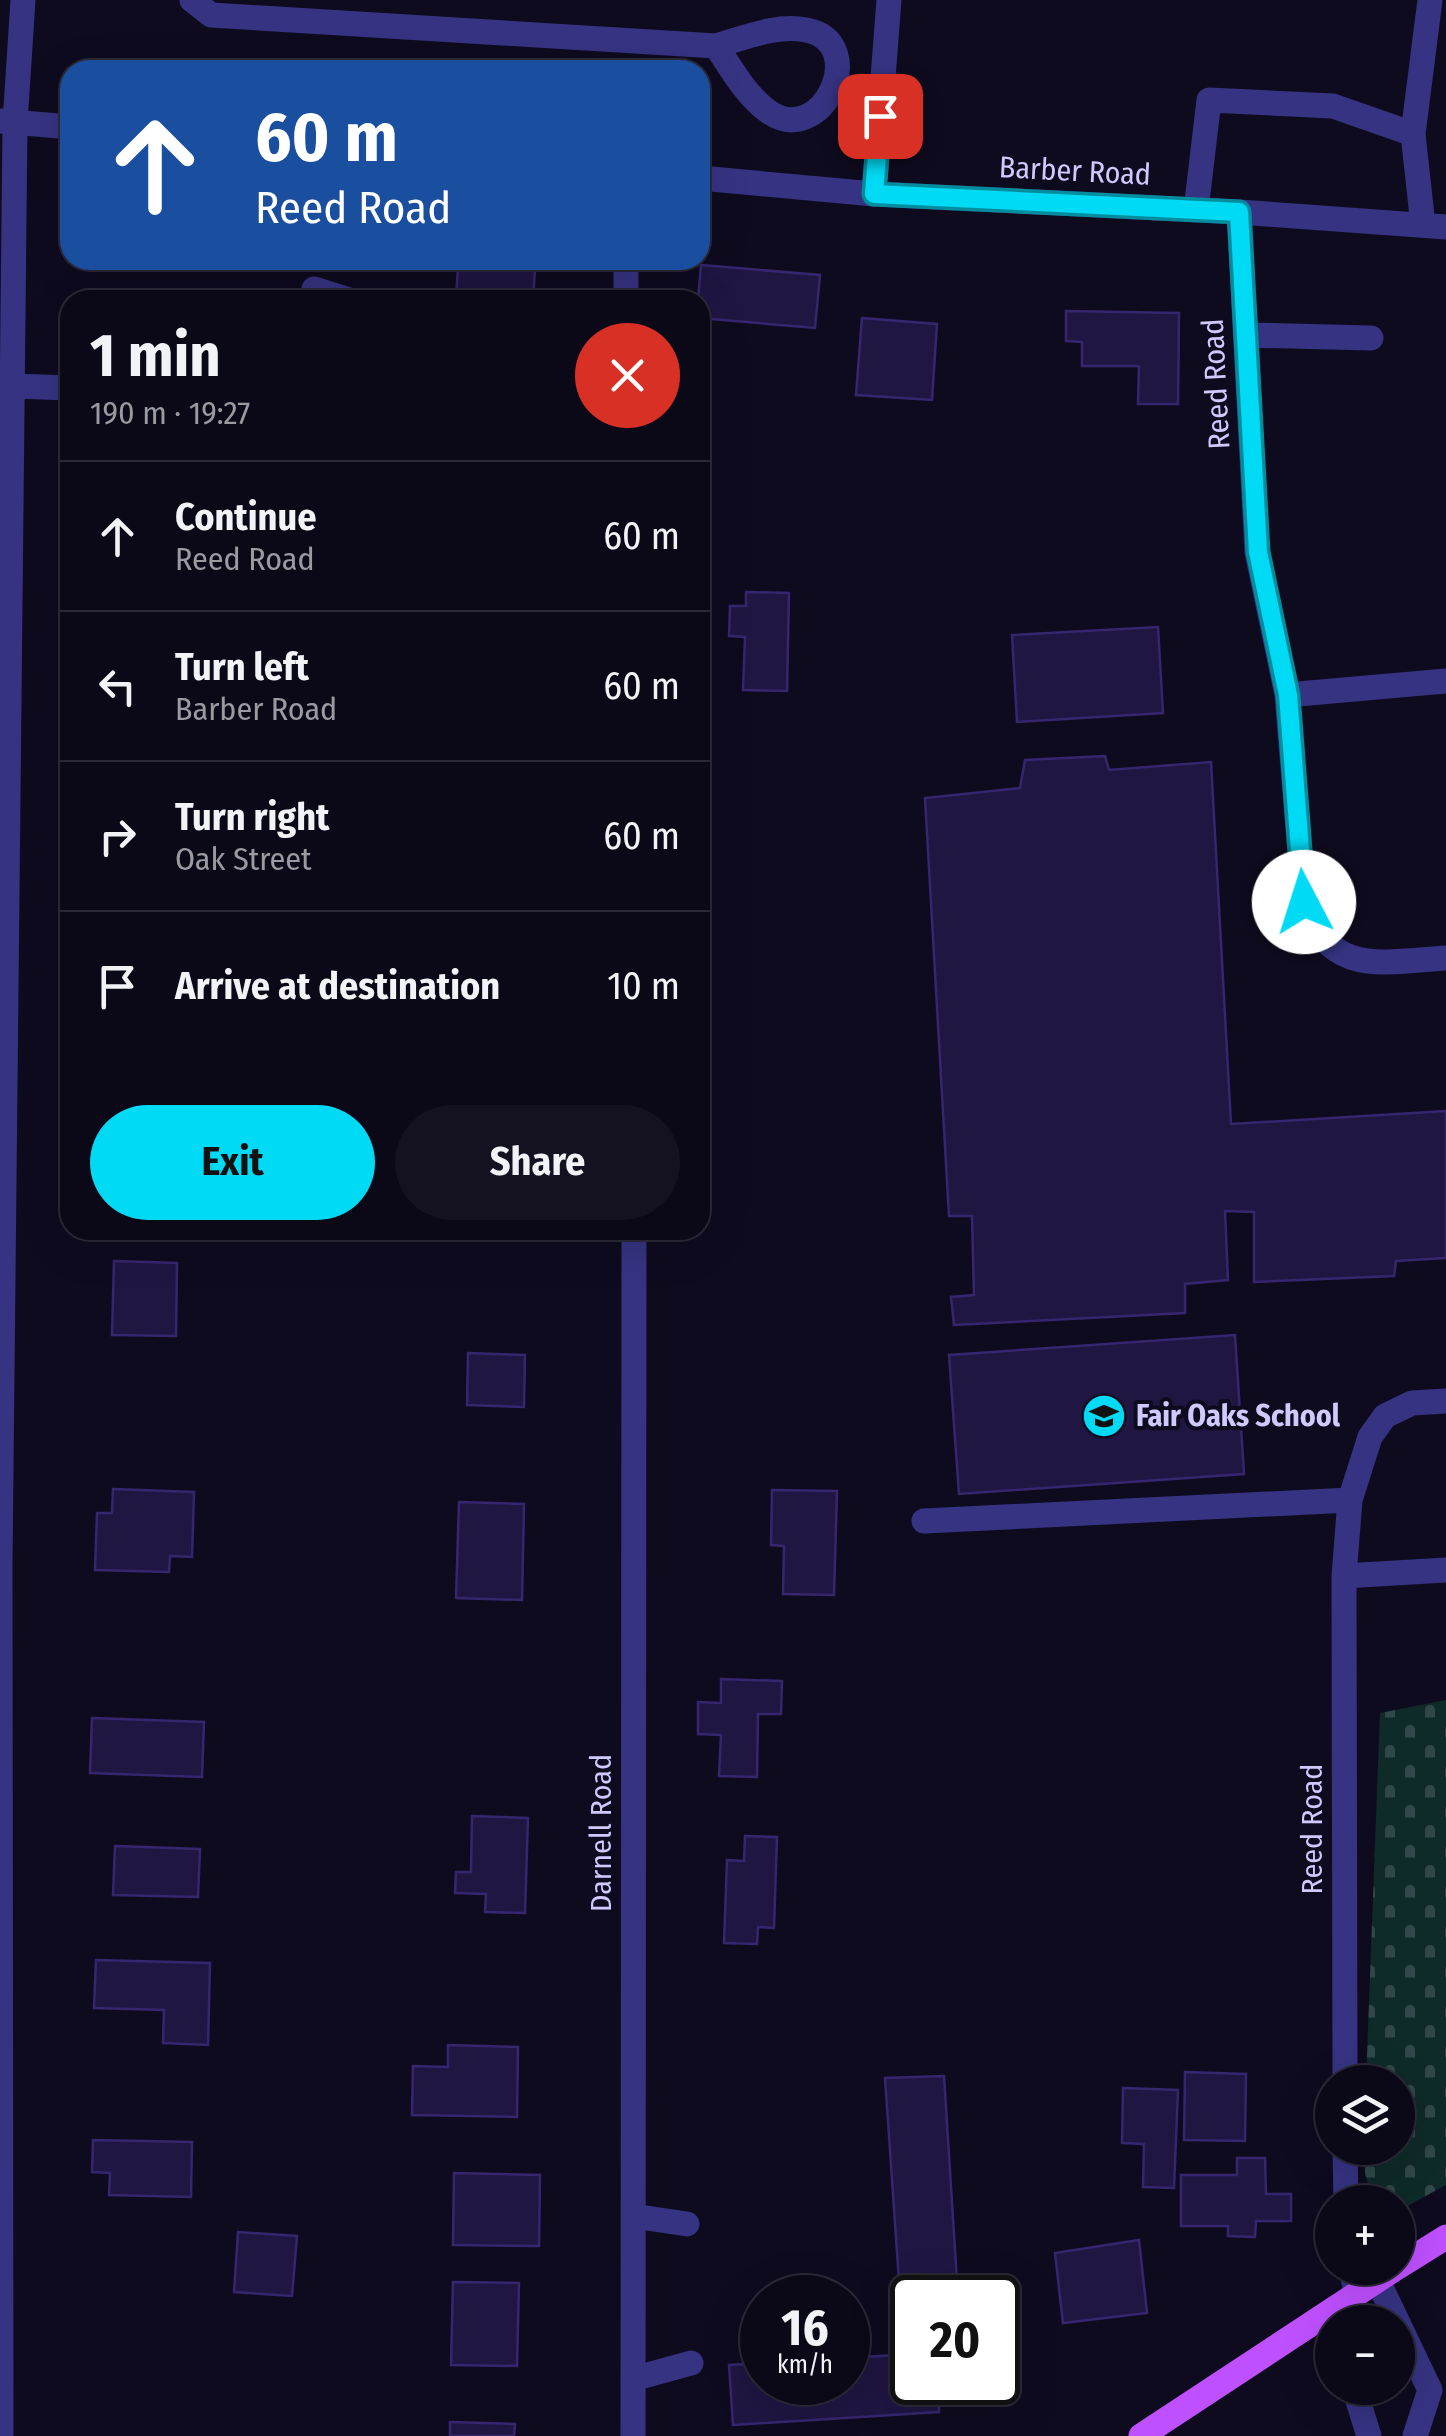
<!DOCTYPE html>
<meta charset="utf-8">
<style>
body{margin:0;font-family:"Fira Sans Condensed",sans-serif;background:#141120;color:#f1f3f6;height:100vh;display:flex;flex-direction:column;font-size:38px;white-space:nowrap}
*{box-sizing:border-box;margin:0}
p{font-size:32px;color:#9a9aa1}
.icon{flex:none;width:55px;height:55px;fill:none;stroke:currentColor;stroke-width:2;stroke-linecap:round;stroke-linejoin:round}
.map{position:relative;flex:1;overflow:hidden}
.panel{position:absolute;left:60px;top:290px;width:650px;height:950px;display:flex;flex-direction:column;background:#0b0817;border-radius:30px;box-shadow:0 10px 40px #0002,0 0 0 2px #2b2936}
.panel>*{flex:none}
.banner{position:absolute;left:60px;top:60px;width:650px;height:210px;border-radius:30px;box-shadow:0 10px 40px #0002,0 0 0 2px #2b2936;background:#1a4fa0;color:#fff;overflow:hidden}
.tools{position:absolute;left:1315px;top:2065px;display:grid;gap:20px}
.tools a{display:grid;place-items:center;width:100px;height:100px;border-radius:50%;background:#0b0817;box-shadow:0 10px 40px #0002,0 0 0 2px #2b2936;font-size:50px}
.speed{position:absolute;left:740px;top:2275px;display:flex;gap:20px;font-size:50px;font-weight:700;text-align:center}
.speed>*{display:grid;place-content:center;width:130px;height:130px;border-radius:50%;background:#0b0817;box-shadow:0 10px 40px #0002,0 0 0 2px #2b2936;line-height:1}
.speed small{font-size:25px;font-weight:400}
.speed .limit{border:5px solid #111;border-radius:15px;background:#fff;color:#111}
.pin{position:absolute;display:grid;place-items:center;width:85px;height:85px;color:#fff;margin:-42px;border-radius:20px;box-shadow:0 5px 15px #0006}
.me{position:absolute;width:110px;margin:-55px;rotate:355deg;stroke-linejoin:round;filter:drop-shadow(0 0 8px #0008)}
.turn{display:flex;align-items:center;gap:35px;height:210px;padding:0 30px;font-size:45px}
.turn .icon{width:130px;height:130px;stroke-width:2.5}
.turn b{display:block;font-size:70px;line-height:85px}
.round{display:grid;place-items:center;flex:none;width:105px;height:105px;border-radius:52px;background:#141120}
.overview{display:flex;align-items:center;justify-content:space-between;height:170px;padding:0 30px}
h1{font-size:60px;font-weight:700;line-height:75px}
.cta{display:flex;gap:20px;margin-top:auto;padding:20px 30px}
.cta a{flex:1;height:115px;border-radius:60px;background:#00daf4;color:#111;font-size:40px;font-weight:700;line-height:115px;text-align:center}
.cta a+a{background:#141120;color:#f1f3f6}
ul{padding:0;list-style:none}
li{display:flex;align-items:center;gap:30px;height:150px;padding:0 30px;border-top:2px solid #2b2936}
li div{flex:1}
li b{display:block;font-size:38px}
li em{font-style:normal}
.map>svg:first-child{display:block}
</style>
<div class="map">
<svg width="1446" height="2436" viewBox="0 0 1446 2436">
<defs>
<pattern id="cemetery-stones" width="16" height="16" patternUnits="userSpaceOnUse" patternTransform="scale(2.5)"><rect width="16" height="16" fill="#0e2a29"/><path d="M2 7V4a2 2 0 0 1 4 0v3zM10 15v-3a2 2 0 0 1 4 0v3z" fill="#304849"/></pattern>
</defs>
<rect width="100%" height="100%" fill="#0f0b1f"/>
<path fill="url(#cemetery-stones)" d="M1446,1700V2185L1398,2211V2202H1380C1365,2188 1363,2168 1364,2148H1398V2082H1366L1380,1713Z"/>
<path fill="#1f1642" stroke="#35266f" stroke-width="2.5" d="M458,265L535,269L533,300H456Z
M701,265L820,275L815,328L700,318L698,300Z
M1066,311L1179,313L1178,404H1138L1139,366H1082V342L1066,341Z
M862,318L937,324L932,400L856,395Z
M746,592L789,593L787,691L743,690L745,637L729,636L730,606H746Z
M1158,627L1163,713L1017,722L1012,635Z
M1105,756L1109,770L1211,762L1231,1124L1446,1111V1258L1396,1261L1394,1276L1254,1282V1212L1225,1211L1228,1280L1185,1284V1313L954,1325L951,1297L974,1295L972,1216H949L925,798L1020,788L1025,760Z
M114,1261L177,1263L176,1336L112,1335Z
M1235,1335L1244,1474L959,1494L949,1355Z
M468,1353L525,1355L524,1407L467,1405Z
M113,1489L194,1492L192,1557L170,1556L169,1572L95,1570L97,1513H112Z
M772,1490L837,1491L834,1595L783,1594L784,1546L771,1545Z
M459,1502L524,1504L522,1600L456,1598Z
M721,1679L782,1681L781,1714H758L757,1777L719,1776L721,1735L698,1734V1702L721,1703Z
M92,1718L204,1722L202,1777L90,1773Z
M472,1816L528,1818L525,1913L485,1912L486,1894L455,1893L456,1872H471Z
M745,1836L777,1837L774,1928L758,1927L757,1944L724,1943L727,1860L744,1861Z
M115,1846L200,1849L198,1897L113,1895Z
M96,1960L210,1963L208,2045L163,2043L164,2010L94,2008Z
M448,2045L518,2047L517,2117L412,2115L413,2066L448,2067Z
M1185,2072L1246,2074L1245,2141L1184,2140Z
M944,2076L958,2298H912V2309L901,2310L885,2078Z
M1123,2088L1178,2090L1174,2188L1143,2187L1144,2144L1122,2143Z
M93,2140L192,2142L191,2197L109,2195L110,2173L92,2172Z
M1237,2158H1265L1266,2194H1291V2221H1256L1255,2237L1228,2236V2226H1181V2175H1237Z
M454,2173L540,2175L539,2246L453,2245Z
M238,2232L297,2236L292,2296L234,2292Z
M1139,2240L1147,2313L1063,2323L1055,2253Z
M453,2282L519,2283L517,2366L451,2365Z
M912,2354V2382H939V2412L733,2425L729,2365L762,2363V2382H848V2358Z
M450,2422L515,2424L514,2436H450Z"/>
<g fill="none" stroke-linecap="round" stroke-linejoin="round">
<path stroke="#363382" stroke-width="25" d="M192,0L211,15L716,46C744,38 777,24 806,30C871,42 823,149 769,112C746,96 731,68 716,46
M0,121L70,127
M700,178L874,194L1239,212L1446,227
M874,194L889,0
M1196,210L1209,100L1333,106L1413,134
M1239,212L1257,552L1287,695L1304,902C1329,977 1381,962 1446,958
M1423,225L1413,134L1430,0
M626,260V300
M314,289L349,300
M1246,335L1371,338
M13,386L70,388
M1287,695L1446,681
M924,1521L1350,1500
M1344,1576L1446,1570
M1345,2082L1344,1576L1350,1500L1370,1437L1385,1416L1412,1403L1446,1401
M1345,2148L1346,2202
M633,2216L687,2224
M1351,2268L1356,2293
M1377,2279L1430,2390L1415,2436
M633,2379L691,2363
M1354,2388L1369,2436
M1,2436L0,1565L15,123L23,0
M633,2436L634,1230"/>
<path stroke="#bf50ff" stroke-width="25" d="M1398,2267L1446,2237
M1141,2436L1396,2268"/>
</g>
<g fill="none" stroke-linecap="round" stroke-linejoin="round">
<g stroke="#008e9f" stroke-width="25">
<path id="route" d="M880,116L874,194L1239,212L1258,552L1288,695L1304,902"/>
</g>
<use href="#route" stroke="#00daf4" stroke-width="18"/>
</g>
<defs>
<g id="school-disc" transform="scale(2.25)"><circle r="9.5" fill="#00daf4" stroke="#0f0b1f"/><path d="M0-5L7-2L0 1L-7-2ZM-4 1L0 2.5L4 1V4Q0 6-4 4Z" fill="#111"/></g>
</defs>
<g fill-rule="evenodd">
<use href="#school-disc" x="1104" y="1416"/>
</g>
<g text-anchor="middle" stroke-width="8" stroke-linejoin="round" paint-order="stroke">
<g font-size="30" fill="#d0c9ff" stroke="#0f0b1f">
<text transform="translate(1075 171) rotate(3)" y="10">Barber Road</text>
<text transform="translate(1216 384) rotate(-93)" y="10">Reed Road</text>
<text transform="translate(1312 1829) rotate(-90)" y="10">Reed Road</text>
<text transform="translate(601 1833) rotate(-90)" y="10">Darnell Road</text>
</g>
<g font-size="30" font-weight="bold" fill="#d0c9ff" stroke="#0f0b1f" text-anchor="start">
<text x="1136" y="1426">Fair Oaks School</text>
</g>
</g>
</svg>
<div class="tools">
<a><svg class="icon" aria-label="layers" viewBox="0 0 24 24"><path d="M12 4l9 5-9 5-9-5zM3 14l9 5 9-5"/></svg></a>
<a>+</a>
<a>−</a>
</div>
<div class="speed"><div>16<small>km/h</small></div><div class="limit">20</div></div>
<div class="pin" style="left:880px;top:116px;background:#d93025"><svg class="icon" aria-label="arrive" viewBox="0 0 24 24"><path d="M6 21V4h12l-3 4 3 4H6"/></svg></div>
<svg class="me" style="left:1304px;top:902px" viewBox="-20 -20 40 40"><circle r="19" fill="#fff"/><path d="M0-13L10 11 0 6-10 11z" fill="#00daf4"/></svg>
<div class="banner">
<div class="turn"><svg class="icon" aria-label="ahead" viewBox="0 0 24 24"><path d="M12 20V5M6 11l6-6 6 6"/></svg><div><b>60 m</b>Reed Road</div></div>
</div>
<section class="panel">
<div class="overview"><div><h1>1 min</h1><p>190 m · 19:27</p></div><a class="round" style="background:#d93025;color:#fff"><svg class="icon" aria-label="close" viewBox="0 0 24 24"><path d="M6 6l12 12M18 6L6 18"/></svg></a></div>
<ul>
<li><svg class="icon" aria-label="ahead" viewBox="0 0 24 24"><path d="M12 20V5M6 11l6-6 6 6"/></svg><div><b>Continue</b><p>Reed Road</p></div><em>60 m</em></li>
<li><svg class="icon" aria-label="left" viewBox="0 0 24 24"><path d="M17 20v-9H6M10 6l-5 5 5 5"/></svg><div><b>Turn left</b><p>Barber Road</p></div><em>60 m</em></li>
<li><svg class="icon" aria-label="right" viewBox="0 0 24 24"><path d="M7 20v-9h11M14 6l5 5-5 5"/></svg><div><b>Turn right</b><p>Oak Street</p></div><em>60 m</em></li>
<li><svg class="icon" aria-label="arrive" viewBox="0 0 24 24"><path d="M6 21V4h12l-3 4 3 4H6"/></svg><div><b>Arrive at destination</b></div><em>10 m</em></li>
</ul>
<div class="cta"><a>Exit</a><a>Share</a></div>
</section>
</div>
